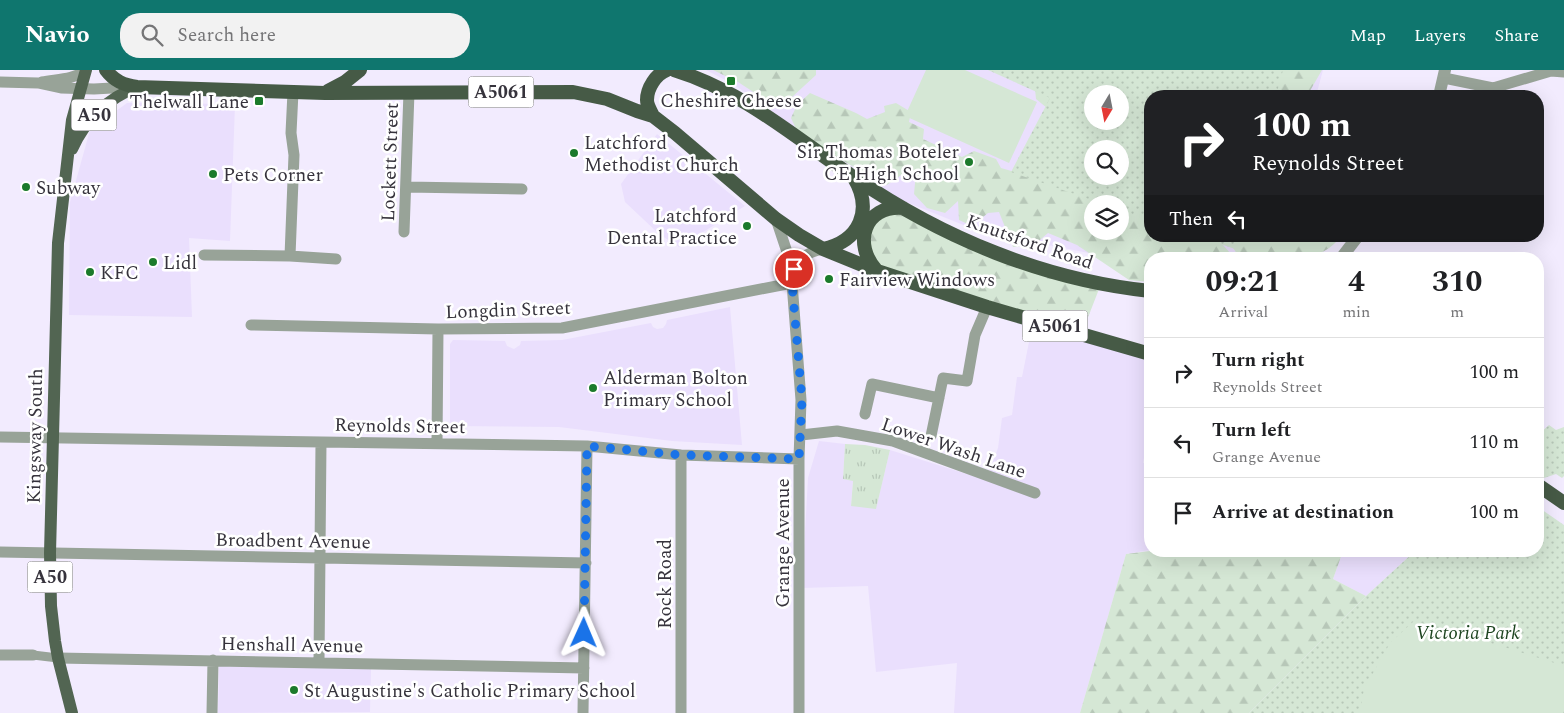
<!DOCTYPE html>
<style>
body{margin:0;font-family:Spectral,serif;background:#f2f2f2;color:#202124;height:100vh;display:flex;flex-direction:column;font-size:19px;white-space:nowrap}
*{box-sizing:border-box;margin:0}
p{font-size:16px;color:#757577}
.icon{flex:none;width:28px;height:28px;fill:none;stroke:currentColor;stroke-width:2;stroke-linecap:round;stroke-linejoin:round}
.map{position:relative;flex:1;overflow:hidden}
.sheet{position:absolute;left:1144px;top:182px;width:400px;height:305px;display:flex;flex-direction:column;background:#fff;border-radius:20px;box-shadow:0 5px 20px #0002}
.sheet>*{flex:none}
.banner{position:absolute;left:1144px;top:20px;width:400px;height:152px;border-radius:20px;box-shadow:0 5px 20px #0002;background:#202124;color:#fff;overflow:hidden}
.needle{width:32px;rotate:190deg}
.controls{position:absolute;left:1084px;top:15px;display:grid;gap:10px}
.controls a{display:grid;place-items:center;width:45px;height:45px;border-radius:50%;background:#fff;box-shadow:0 5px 20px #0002;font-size:25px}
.pin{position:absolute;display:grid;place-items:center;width:42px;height:42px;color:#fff;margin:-21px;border:2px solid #fff;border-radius:50%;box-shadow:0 1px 5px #0007}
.me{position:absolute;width:55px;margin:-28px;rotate:1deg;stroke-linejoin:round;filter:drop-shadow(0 0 4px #0008)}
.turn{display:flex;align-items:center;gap:18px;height:105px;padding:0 25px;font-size:22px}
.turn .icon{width:65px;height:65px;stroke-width:2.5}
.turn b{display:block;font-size:35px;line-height:42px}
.then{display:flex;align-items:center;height:48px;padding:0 25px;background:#0003;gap:10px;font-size:19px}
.eta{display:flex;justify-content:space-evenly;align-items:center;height:85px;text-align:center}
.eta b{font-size:30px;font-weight:700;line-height:35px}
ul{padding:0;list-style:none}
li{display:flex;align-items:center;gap:15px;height:70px;padding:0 25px;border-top:1px solid #e0e0e0}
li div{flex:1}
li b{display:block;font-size:19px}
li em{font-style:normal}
header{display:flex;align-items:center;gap:30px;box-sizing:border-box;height:70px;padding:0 25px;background:#0f766e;color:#fff}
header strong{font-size:24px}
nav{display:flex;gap:28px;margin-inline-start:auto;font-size:18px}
.search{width:350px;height:45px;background:#f2f2f2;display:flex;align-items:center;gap:12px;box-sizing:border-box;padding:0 18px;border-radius:20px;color:#757577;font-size:19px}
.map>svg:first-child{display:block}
</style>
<header>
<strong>Navio</strong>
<div class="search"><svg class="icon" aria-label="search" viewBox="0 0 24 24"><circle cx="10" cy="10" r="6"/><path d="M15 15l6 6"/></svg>Search here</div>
<nav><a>Map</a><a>Layers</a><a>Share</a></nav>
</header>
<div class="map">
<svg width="1564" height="643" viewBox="0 0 1564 643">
<defs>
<pattern id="grass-tufts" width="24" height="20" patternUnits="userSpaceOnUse" patternTransform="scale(1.25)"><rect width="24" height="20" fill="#d5e7d5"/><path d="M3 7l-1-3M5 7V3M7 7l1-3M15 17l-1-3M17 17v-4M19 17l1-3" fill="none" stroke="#b7c7b8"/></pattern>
<pattern id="forest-firs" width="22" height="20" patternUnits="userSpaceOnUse" patternTransform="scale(1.25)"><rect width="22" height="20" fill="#d5e7d5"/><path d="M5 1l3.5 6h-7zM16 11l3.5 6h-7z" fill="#b7c7b8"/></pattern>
<pattern id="park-dots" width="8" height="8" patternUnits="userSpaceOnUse" patternTransform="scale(1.25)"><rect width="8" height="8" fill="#d5e7d5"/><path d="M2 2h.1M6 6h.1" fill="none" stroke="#b7c7b8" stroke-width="1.8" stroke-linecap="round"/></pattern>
</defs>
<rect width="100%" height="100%" fill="#f2ebfe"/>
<path fill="#eadffd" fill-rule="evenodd" d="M706,0H1323L1316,26H1150V166H1279L1255,189H1150V195L981,162L896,128L733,14ZM1092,24H1120V51H1092ZM1092,79H1120V106H1092ZM1092,134H1120V161H1092Z
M127,33H190L235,35L230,171L189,168L192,247L69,245L70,132L90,60Z
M657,64L745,136L679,177L659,164L625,132L621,114Z
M730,237L742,375L672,371L559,357L450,356V274L453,270L505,271L507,276L514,279L520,275L521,271L562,270L651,253L653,257L657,259L663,258L666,254L667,250Z
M1032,257L1150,284V356L1143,393L1150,392V480L1126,484L1080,643H954L957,593L876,602L868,516L802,518L808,408L819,371L845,374L843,409L853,410L851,435L876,438L890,380L986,410L998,378L1002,348L1012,345L1017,307H1022Z
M1343,481H1415L1366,526L1333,509Z
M219,596L371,599L370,642L218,643Z"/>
<path fill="url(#grass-tufts)" d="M845,374L865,375L890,380L876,439L851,436L853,411L843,409Z"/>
<path fill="url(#forest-firs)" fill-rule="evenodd" d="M713,0H816V5L779,39L738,12Z
M1271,0H1322L1307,26H1265Z
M1035,19L1136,24L1150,126V166H1215L1231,184V189H1150V212L1129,210L1077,175L1048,163L1034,175L1013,177L999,142L988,143L972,156L959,150L958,131L945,143L927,138L914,124L916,102L907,101L887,115L825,81L797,61L791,48L797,35L810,23L856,43L867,49L885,42L884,36L896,33L911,42L909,52L924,59L923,69L962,87L974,81L996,89L1001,98L1015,102L1047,38L1036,29ZM1092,24H1120V51H1092ZM1092,79H1120V106H1092ZM1092,134H1120V161H1092Z
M887,138L951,164L1101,214L1085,255L1080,263L877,201L864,178L879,142Z
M1230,166H1341C1320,197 1272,189 1240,189L1229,171Z
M1150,481H1343L1333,509L1366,526L1249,643H1080L1126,484Z"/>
<path fill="url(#park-dots)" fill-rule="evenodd" d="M988,0H1283L1276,26H1150V150L1120,140V134H1103L1011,102L1050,28ZM1092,24H1120V51H1092ZM1092,79H1120V106H1092Z
M1197,166H1238L1235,179Z
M1549,355L1556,360L1564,357V406L1562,408L1556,404L1538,410V365Z
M1538,437L1564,455V643H1249L1366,526L1415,481H1538Z"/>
<path fill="#d5e7d5" d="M926,0H965L1037,32L1009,93L905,46Z
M1414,551L1504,577L1564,596V638L1563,643H1360L1364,619L1390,573Z"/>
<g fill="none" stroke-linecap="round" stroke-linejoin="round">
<path stroke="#98a398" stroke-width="9" d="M33,585L58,588"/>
<path stroke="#98a398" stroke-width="11" d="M1444,8L1493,18L1551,1L1564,2
M0,12L38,13L61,18L94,19L130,17
M42,12C58,9 73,10 86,0
M407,117L522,119
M776,149L787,182L792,213L801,330L799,389V643
M404,162L409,22
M204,185L290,186L336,189
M290,186L294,85L291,63L293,22
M793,207C796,188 806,183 823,179
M251,255L438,259L562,258L792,213
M865,344L872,314L939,328
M801,365L837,361L893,371L1035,423
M931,366L943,308L967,311L975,265L987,237
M0,367L587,376L681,385L799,389
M437,373L438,259
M681,385V643
M0,482L586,493
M0,585H33
M58,588L584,598
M319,592L321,372
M212,643L213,590
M583,643L587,376"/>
<path stroke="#98a398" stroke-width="12" d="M1439,26L1445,0
M1338,189L1342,187L1358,166"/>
<path stroke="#526552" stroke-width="12" d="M72,79C85,50 108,28 137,17
M72,643L58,588L55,571L51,536L50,483L58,173L72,50L86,0"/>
<path stroke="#465a46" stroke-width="14" d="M106,0C114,11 124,15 137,17L325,23L573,22L607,29L637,41L653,46L675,63L776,149L799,165L823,179L877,201L987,237L1150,284
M674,0C743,21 797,69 855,108C943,168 1044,210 1150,221
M328,21L345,12L360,0
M653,46C651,41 647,36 647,30C647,18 656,4 667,0
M823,179C860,171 873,140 854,108
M877,201C852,174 864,135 903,138
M1538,415L1564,433"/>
</g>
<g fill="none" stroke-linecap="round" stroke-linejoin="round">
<path stroke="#1a73e8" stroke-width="9" stroke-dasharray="0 16.2" d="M584,563L587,376L681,385L799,389L802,330L792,213L794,199"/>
</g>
<g fill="#1b7a2b" stroke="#fff" stroke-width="2">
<rect x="726" y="6" width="10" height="10" rx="2.5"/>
<rect x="254" y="26" width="10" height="10" rx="2.5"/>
<circle cx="574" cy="83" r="5"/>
<circle cx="969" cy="92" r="5"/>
<circle cx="213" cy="104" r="5"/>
<circle cx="26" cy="117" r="5"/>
<circle cx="747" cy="156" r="5"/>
<circle cx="153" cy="192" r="5"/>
<circle cx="90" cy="202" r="5"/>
<circle cx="829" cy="209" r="5"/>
<circle cx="593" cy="318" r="5"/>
<circle cx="294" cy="620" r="5"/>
</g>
<g text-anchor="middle" stroke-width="5" stroke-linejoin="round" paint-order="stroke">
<g fill="#fff" stroke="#727076" stroke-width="1">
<rect x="468.5" y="6.5" width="65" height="31" rx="4"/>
<rect x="71.5" y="29.5" width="45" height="31" rx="4"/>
<rect x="1022.5" y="240.5" width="65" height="31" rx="4"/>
<rect x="27.5" y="491.5" width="45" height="31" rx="4"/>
</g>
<g font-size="18" font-weight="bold" fill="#36333c">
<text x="501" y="28">A5061</text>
<text x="94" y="51">A50</text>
<text x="1055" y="262">A5061</text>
<text x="50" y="513">A50</text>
</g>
<g font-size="19" fill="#36333c" stroke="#fff" text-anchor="start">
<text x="731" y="37" text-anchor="middle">Cheshire Cheese</text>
<text x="249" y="38" text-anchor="end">Thelwall Lane</text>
<text x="584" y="79">Latchford<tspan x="584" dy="22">Methodist Church</tspan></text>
<text x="959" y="88" text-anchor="end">Sir Thomas Boteler<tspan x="959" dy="22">CE High School</tspan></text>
<text x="223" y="111">Pets Corner</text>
<text x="36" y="124">Subway</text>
<text x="737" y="152" text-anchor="end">Latchford<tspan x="737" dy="22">Dental Practice</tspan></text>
<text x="163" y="199">Lidl</text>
<text x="100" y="209">KFC</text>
<text x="839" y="216">Fairview Windows</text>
<text x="603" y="314">Alderman Bolton<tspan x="603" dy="22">Primary School</tspan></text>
<text x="304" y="627">St Augustine's Catholic Primary School</text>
</g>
<g font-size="19" fill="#36333c" stroke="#fff">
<text transform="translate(389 92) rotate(-88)" y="7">Lockett Street</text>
<text transform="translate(1030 171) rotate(19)" y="7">Knutsford Road</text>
<text transform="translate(508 239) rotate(-2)" y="7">Longdin Street</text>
<text transform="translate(400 355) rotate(1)" y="7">Reynolds Street</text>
<text transform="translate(34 366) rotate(-89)" y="7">Kingsway South</text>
<text transform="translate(954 377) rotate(19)" y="7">Lower Wash Lane</text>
<text transform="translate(293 470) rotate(1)" y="7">Broadbent Avenue</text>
<text transform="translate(782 473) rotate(-90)" y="7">Grange Avenue</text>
<text transform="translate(664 514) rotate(-90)" y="7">Rock Road</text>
<text transform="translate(292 574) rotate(1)" y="7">Henshall Avenue</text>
</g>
<g font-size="19" font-style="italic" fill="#1e4521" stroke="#fff">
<text x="1468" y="569">Victoria Park</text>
</g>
</g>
</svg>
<div class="controls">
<a><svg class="needle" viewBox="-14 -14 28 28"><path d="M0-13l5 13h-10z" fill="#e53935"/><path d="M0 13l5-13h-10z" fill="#757577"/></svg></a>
<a><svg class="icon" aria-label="search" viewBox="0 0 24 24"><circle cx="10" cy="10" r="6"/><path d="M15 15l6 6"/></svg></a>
<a><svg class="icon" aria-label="layers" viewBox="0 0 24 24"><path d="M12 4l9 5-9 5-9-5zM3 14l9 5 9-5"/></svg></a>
</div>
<div class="pin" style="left:794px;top:199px;background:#d93025"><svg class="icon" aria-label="arrive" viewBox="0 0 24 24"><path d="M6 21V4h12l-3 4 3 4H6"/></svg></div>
<svg class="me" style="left:584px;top:563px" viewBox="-20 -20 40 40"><path d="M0-17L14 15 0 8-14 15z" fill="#1a73e8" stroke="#fff" stroke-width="4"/></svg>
<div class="banner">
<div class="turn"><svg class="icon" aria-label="right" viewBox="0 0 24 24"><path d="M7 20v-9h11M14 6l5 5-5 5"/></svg><div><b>100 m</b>Reynolds Street</div></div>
<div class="then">Then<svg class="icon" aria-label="left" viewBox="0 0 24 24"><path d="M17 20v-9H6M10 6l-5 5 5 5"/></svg></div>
</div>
<section class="sheet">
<div class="eta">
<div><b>09:21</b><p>Arrival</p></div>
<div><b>4</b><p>min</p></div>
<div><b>310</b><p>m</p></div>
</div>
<ul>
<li><svg class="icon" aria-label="right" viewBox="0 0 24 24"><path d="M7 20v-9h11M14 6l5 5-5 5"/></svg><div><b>Turn right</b><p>Reynolds Street</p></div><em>100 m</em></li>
<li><svg class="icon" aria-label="left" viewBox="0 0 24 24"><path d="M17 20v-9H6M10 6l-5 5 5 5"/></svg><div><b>Turn left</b><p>Grange Avenue</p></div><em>110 m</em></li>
<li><svg class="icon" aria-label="arrive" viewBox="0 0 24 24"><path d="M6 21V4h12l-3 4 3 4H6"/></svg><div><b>Arrive at destination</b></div><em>100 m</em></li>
</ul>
</section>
</div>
